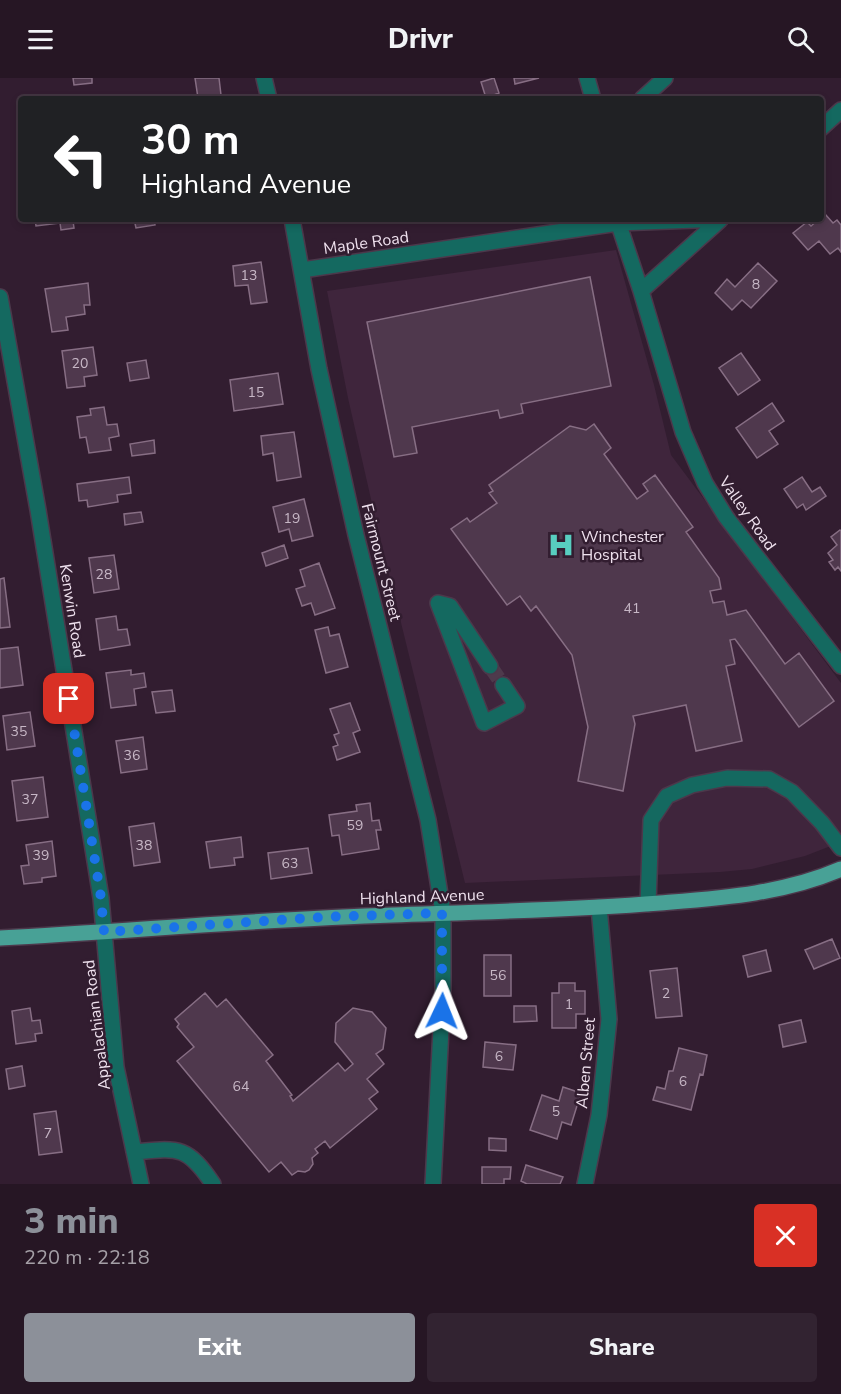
<!DOCTYPE html>
<meta charset="utf-8">
<style>
body{margin:0;font-family:"Nunito Sans",sans-serif;background:#322331;color:#f1f3f6;height:100vh;display:flex;flex-direction:column;font-size:22px;white-space:nowrap}
*{box-sizing:border-box;margin:0}
p{font-size:20px;color:#a49fa6}
.icon{flex:none;width:33px;height:33px;fill:none;stroke:currentColor;stroke-width:2;stroke-linecap:round;stroke-linejoin:round}
.map{position:relative;height:1106px;overflow:hidden}
.side{display:flex;flex-direction:column;background:#261624;flex:1}
.side>*{flex:none}
.banner{position:absolute;left:18px;top:18px;width:806px;height:126px;border-radius:6px;box-shadow:0 3px 9px #0003,0 0 0 2px #423541;background:#202124;color:#fff;overflow:hidden}
.pin{position:absolute;display:grid;place-items:center;width:51px;height:51px;color:#fff;margin:-26px;border-radius:12px;box-shadow:0 3px 9px #0006}
.me{position:absolute;width:66px;margin:-33px;rotate:2deg;stroke-linejoin:round;filter:drop-shadow(0 0 4px #0008)}
.turn{display:flex;align-items:center;gap:21px;height:126px;padding:0 24px;font-size:27px}
.turn .icon{width:78px;height:78px;stroke-width:2.5}
.turn b{display:block;font-size:42px;line-height:51px}
.round{display:grid;place-items:center;flex:none;width:63px;height:63px;border-radius:6px;background:#322331}
.head{display:flex;align-items:center;justify-content:space-between;height:102px;padding:0 24px}
h1{font-size:36px;font-weight:800;line-height:45px;color:#8c9099}
.action{display:flex;gap:12px;margin-top:auto;padding:12px 24px}
.action a{flex:1;height:69px;border-radius:6px;background:#8c9099;color:#fff;font-size:24px;font-weight:800;line-height:69px;text-align:center}
.action a+a{background:#322331;color:#f1f3f6}
header{display:flex;justify-content:space-between;align-items:center;height:78px;padding:0 24px;background:#261624;font-size:27px;font-weight:800}
.map>svg:first-child{display:block}
</style>
<header><svg class="icon" aria-label="menu" viewBox="0 0 24 24"><path d="M4 6h16M4 12h16M4 18h16"/></svg>Drivr<svg class="icon" aria-label="search" viewBox="0 0 24 24"><circle cx="10" cy="10" r="6"/><path d="M15 15l6 6"/></svg></header>
<div class="map">
<svg width="841" height="1106" viewBox="0 0 841 1106">
<rect width="100%" height="100%" fill="#321d30"/>
<path fill="#3f253c" d="M616,172L654,307L671,377L841,605V764L805,778L752,791L720,794L465,805L376,443L348,320L327,213Z"/>
<path fill="#4f384d" stroke="#876e84" stroke-width="1.5" d="M73,0H92V5L74,7Z
M195,0H219L221,17L198,20Z
M494,0L499,15L486,20L481,4Z
M514,0H539L515,6Z
M825,136L833,145L837,142L841,147V174L838,170L830,176L819,163L808,172L793,155L807,144L811,148Z
M35,141H83L73,143L74,150L61,152L60,145L36,148Z
M134,141H154L155,147L136,150Z
M261,184L267,224L251,226L248,207L235,208L233,188Z
M758,185L777,203L751,230L742,222L732,232L715,215L727,201L735,209Z
M590,199L611,308L521,326L523,335L500,340L498,332L412,349L417,375L394,379L367,244Z
M88,205L90,227H84L85,236L66,239L68,252L52,254L45,211Z
M93,269L97,297L84,299L85,308L67,310L62,273Z
M741,275L760,302L738,317L719,290Z
M146,282L149,300L130,303L127,285Z
M278,295L283,326L234,333L230,302Z
M772,325L784,343L769,353L778,366L757,380L736,350Z
M104,329L107,347L117,346L119,358L109,360L111,372L89,375L86,359L80,360L77,339L91,337L90,331Z
M594,346L611,370L604,376L637,421L648,413L643,406L655,397L693,449L686,454L719,500L721,511L710,513L713,525L724,523L727,537L746,532L785,586L799,575L834,623L799,649L735,561L730,562L735,586L726,588L742,663L696,673L686,627L633,638L635,646L623,713L578,703L588,649L572,577L536,528L531,533L520,518L507,527L451,451L467,440L470,444L497,425L489,415L493,413L489,407L570,348L586,352Z
M294,354L301,399L277,403L273,375L263,377L261,358Z
M154,362L155,375L132,378L130,366Z
M129,399L131,415L117,417L118,424L88,429L87,422L79,423L77,406Z
M802,399L812,414L820,409L826,418L806,432L803,426L797,430L784,411Z
M304,421L313,458L292,463L289,451L279,454L273,429Z
M141,434L143,444L125,447L124,436Z
M840,452L841,453V493L838,489L835,492L829,484L833,482L828,475L837,467L831,459Z
M284,467L288,480L266,488L262,475Z
M114,477L119,511L94,515L89,480Z
M319,485L335,530L315,537L311,525L302,528L296,511L305,508L300,492Z
M4,500L10,549L0,550V501Z
M116,538L118,552L127,551L130,567L100,572L96,541Z
M328,549L330,558L339,556L348,589L326,595L315,552Z
M18,569L23,607L0,610V571Z
M131,592V597L144,595L146,609L134,611L136,627L111,630L106,595Z
M172,612L175,633L156,635L152,614Z
M350,625L360,652L353,655L360,674L337,682L333,669L338,667L334,657L339,655L330,631Z
M30,634L35,668L7,672L3,638Z
M143,659L147,691L121,695L116,663Z
M43,699L48,739L17,743L12,703Z
M370,725L372,743L379,742L381,752H376L379,771L342,777L339,757L332,758L329,737L357,733L356,727Z
M154,745L160,784L134,788L129,749Z
M241,759L243,779L234,780L235,787L210,790L206,764Z
M52,763L56,798L42,800V804L24,806L21,788L29,787L26,767Z
M308,770L312,795L271,801L268,775Z
M832,861L840,880L814,891L805,872Z
M766,872L771,893L748,899L743,878Z
M484,877H511V918H484Z
M677,890L682,938L656,940L650,893Z
M559,905H575V913H585V936H576V950H552V915H559Z
M205,915L217,929L226,921L273,977L266,983L292,1017L290,1018L293,1023L338,985L345,993L353,986L335,964L336,945L353,930L372,934L386,950L383,971L376,976L384,986L367,1001L378,1014L369,1021L377,1031L330,1070L325,1063L315,1071L318,1075L312,1080L313,1086L309,1092L305,1094L298,1093L292,1097L281,1084L269,1094L177,983L194,969L177,949L179,946L175,941Z
M514,928H536L537,943L514,944Z
M30,930L32,943L40,942L42,955L35,956L36,963L16,966L12,933Z
M801,942L806,964L783,969L779,947Z
M485,964L516,967L513,992L483,989Z
M679,970L707,977L703,997L700,996L691,1032L653,1022L657,1009L665,1011L669,993H673Z
M22,988L25,1008L9,1011L6,991Z
M563,1009L581,1015L571,1047L562,1044L557,1061L530,1052L542,1017L559,1023Z
M56,1033L62,1074L39,1077L34,1036Z
M489,1060L506,1061V1073L489,1072Z
M526,1087L563,1099L560,1106H527L521,1103Z
M482,1089H511L510,1101H504V1106H482Z"/>
<g fill="none" stroke-linecap="round" stroke-linejoin="round">
<path stroke="#4e3a4c" stroke-width="15" stroke-dasharray="15 8" stroke-linecap="butt" d="M490,588L503,607"/>
<g stroke="#4c384b" stroke-width="18">
<path id="minor" d="M264,0L269,21
M587,0L593,21
M642,21L665,0
M820,51L841,32
M292,141L319,291L356,457L428,742L443,835V912L433,1106
M617,141L641,213
M720,142L641,213L683,354L705,405L726,439L841,588
M302,192L618,145L721,141
M0,219L38,432L101,820L116,989L141,1106
M490,588L450,528L438,525L484,645L517,628L503,607
M648,826L651,742L667,718L692,707L727,700L769,701L792,714L822,745L841,770
M134,1074C178,1070 187,1067 213,1106
M585,1106L599,1037L609,941L599,829"/>
</g>
<g stroke="#4c384b" stroke-width="18">
<path id="major" d="M0,860C131,853 262,841 393,837C482,834 571,832 660,825C721,820 783,816 841,791"/>
</g>
<use href="#minor" stroke="#146960" stroke-width="15"/>
<use href="#major" stroke="#48a196" stroke-width="15"/>
</g>
<g fill="none" stroke-linecap="round" stroke-linejoin="round">
<path stroke="#1a73e8" stroke-width="10" stroke-dasharray="0 18" d="M69,621L101,820L104,854L324,839L442,835V933"/>
</g>
<defs>
<g id="hospital-bare" transform="scale(2.07)"><path d="M-5-5h3v3.5h4V-5h3V5h-3V1.5h-4V5h-3Z" fill="#58cec0" stroke="#321d30" stroke-width="2.5" paint-order="stroke"/></g>
</defs>
<g fill-rule="evenodd">
<use href="#hospital-bare" x="561" y="467"/>
</g>
<g text-anchor="middle" stroke-width="5" stroke-linejoin="round" paint-order="stroke">
<g font-size="14" fill="#c7b7c6">
<text x="249" y="202">13</text>
<text x="756" y="211">8</text>
<text x="80" y="290">20</text>
<text x="256" y="319">15</text>
<text x="292" y="445">19</text>
<text x="104" y="501">28</text>
<text x="632" y="535">41</text>
<text x="19" y="658">35</text>
<text x="132" y="682">36</text>
<text x="30" y="726">37</text>
<text x="355" y="752">59</text>
<text x="144" y="772">38</text>
<text x="41" y="782">39</text>
<text x="290" y="790">63</text>
<text x="498" y="902">56</text>
<text x="666" y="920">2</text>
<text x="569" y="931">1</text>
<text x="499" y="983">6</text>
<text x="683" y="1008">6</text>
<text x="241" y="1013">64</text>
<text x="556" y="1038">5</text>
<text x="48" y="1060">7</text>
</g>
<g font-size="16" fill="#efe1ee" stroke="#321d30">
<text transform="translate(366 164) rotate(-8)" y="6">Maple Road</text>
<text transform="translate(748 435) rotate(55)" y="6">Valley Road</text>
<text transform="translate(382 484) rotate(76)" y="6">Fairmount Street</text>
<text transform="translate(73 533) rotate(81)" y="6">Kenwin Road</text>
<text transform="translate(422 818) rotate(-2)" y="6">Highland Avenue</text>
<text transform="translate(96 947) rotate(-97)" y="6">Appalachian Road</text>
<text transform="translate(585 985) rotate(-85)" y="6">Alben Street</text>
</g>
<g font-size="16" fill="#efe1ee" stroke="#321d30" text-anchor="start">
<text x="581" y="464">Winchester<tspan x="581" dy="18">Hospital</tspan></text>
</g>
</g>
</svg>
<div class="pin" style="left:69px;top:621px;background:#d93025"><svg class="icon" aria-label="arrive" viewBox="0 0 24 24"><path d="M6 21V4h12l-3 4 3 4H6"/></svg></div>
<svg class="me" style="left:442px;top:933px" viewBox="-20 -20 40 40"><path d="M0-17L14 15 0 8-14 15z" fill="#1a73e8" stroke="#fff" stroke-width="4"/></svg>
<div class="banner">
<div class="turn"><svg class="icon" aria-label="left" viewBox="0 0 24 24"><path d="M17 20v-9H6M10 6l-5 5 5 5"/></svg><div><b>30 m</b>Highland Avenue</div></div>
</div>
</div>
<section class="side">
<div class="head"><div><h1>3 min</h1><p>220 m · 22:18</p></div><a class="round" style="background:#d93025;color:#fff"><svg class="icon" aria-label="close" viewBox="0 0 24 24"><path d="M6 6l12 12M18 6L6 18"/></svg></a></div>
<div class="action"><a>Exit</a><a>Share</a></div>
</section>
